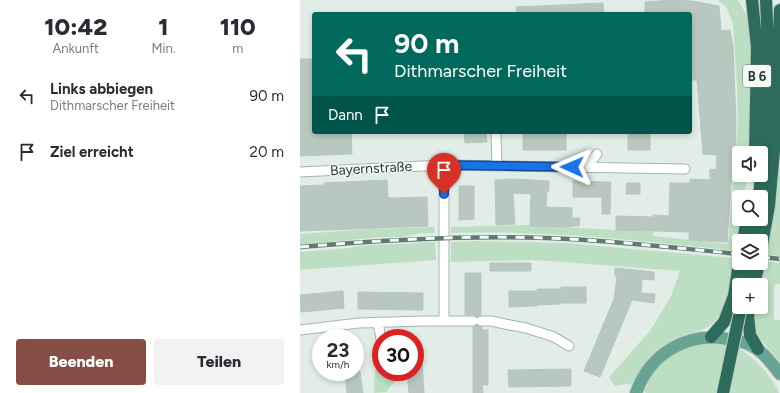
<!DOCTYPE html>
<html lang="de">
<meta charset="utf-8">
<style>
body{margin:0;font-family:Figtree,sans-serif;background:#f2f2f3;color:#2b2b33;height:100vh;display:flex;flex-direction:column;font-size:15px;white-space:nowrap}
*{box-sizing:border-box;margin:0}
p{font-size:13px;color:#7c7c81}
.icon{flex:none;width:22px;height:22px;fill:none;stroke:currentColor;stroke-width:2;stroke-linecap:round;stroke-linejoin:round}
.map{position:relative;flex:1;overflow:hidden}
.sheet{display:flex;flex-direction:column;background:#fff;width:300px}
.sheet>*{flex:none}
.guide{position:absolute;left:12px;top:12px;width:380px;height:122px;border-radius:4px;box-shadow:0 2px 6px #0003;background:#00695c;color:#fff;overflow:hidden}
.buttons{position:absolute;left:432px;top:146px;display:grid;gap:8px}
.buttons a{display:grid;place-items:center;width:36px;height:36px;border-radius:4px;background:#fff;box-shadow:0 2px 6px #0003;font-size:20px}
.speed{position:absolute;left:12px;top:329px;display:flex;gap:8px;font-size:20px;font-weight:700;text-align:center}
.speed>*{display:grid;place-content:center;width:52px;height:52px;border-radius:50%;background:#fff;box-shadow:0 2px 6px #0003;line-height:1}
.speed small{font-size:10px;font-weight:400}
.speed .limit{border:6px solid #d22;background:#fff;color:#111}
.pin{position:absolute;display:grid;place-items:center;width:34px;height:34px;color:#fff;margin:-41px -17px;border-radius:50% 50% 50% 0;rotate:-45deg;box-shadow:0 0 4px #0007}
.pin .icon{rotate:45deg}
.me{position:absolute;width:44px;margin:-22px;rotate:271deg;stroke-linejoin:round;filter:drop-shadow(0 0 3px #0008)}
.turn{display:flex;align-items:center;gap:14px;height:84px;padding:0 16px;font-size:18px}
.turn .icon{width:52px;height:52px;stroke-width:2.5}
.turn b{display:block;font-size:28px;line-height:34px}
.then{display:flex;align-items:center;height:38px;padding:0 16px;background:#0003;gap:8px;font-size:15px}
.eta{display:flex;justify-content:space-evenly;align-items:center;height:68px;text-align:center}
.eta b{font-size:24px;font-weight:800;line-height:28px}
.primary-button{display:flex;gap:8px;margin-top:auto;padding:8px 16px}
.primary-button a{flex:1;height:46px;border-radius:4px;background:#864e44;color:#fff;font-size:16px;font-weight:800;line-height:46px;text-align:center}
.primary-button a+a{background:#f2f2f3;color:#2b2b33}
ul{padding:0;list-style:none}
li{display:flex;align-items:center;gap:12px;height:56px;padding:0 16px}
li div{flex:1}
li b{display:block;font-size:15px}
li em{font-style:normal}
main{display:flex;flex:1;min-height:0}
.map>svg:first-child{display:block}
</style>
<main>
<section class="sheet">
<div class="eta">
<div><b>10:42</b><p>Ankunft</p></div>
<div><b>1</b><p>Min.</p></div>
<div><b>110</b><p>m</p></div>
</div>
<ul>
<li><svg class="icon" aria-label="left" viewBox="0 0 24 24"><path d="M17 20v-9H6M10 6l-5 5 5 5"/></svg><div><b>Links abbiegen</b><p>Dithmarscher Freiheit</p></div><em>90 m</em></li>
<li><svg class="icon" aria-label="arrive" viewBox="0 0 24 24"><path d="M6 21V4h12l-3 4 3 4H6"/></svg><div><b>Ziel erreicht</b></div><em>20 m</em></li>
</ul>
<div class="primary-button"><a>Beenden</a><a>Teilen</a></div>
</section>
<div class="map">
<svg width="480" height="393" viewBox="0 0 480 393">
<rect width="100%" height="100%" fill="#e3ede8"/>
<path fill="#bcdfc3" d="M418,0H437L440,3L449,20L452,50L449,153H439V175H447L444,197H439V219H442L439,251C343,241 247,230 151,233V227L229,225L316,230H353V236L428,244L438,121L437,87L433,23L426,7Z
M480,166V256L465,254Z
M134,227L135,233H122L102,237H82L0,245V234L69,229Z
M173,241L266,243L434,258C430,279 428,315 408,327C403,330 396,331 391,333C377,337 363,344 353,353C343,362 338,374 330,385L327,384L315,386L309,377L350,331L371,296L380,271L235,260L151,262V242Z
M135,242L136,260L0,270V252L49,248L57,246Z
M464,261L480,263V284L474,285V320H480V363C465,341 449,337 455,307H461V285H459Z
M421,344C427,346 434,347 439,349C454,356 473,378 479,393H346L344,391L353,374L366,359L384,349L402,345Z
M81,345V372H98L95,382L87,390L88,392L74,393V380L76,367L75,355L76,350Z"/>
<path fill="#b8c8c1" stroke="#b5c7bf" d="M371,0L392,1L419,6L421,31L430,30L433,47L436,120L435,155H433L427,242L389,240V232L316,230V216L353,217V215L369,216L370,183H390V179L410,180V169L416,170L417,155L403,154L397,80H390V14H345V2Z
M303,3L304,14H217L216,7Z
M0,59H14V132H51L52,154L0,156Z
M164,132H186L187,142L165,143Z
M328,132H350V150H328Z
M223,134H266V150H223Z
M213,179L249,181V191H247L246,207L272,208V218H280L279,226H271V227L230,226L231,194L213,193L215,224L196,225L195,180Z
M87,180L88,198L127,197L128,226L0,231V186L24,185V183Z
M273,181L311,182L310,214H302V197H273Z
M327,183H340V194H326Z
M159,186H174V219L159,220Z
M190,263H231V271H190Z
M315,268L354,272V280L342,279L341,293L355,294L354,303L332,300L300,377L284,371L314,299L317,276H315Z
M165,273H181V315L177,317L173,315H165Z
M261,287H286V303H261V304L237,305V306L209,307V291H237V289H261Z
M43,291L44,308L1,312L0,295Z
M58,292L123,293V310L58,309Z
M177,325L182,327V330H188V385H182L183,393H173V327Z
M115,344H121L124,393H109L107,372H115Z
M271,369V386L209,387L208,370Z
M45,372H60L63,393H47Z"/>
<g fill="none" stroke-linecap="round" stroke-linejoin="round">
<g stroke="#a5b5af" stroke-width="11">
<path id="minor" d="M196,132L197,166
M144,165V320
M287,167L297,154
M0,172L144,165L385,169
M181,321H191L205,324L226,328L254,337L269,346
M78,322L81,339
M0,330L59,323L124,321H173"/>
</g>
<g stroke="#c1c9c7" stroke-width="14">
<path id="major" d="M336,393C350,353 387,332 428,339C438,340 449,343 457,349C466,355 473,365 480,374"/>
</g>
<g stroke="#c1c9c7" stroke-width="14">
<path id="highway" d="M452,0L457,47L455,153
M459,197C466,131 470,66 466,0
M443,241L447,219
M453,241L456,219
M461,250L469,206L474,150L480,10
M445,285L449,263
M454,285L459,263
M449,307L448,316L450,335L458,349
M411,337L424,322L434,296L439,262"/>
</g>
<use href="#minor" stroke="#fff" stroke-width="9"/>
<use href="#major" stroke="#67a491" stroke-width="12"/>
<use href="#highway" stroke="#2d6c5c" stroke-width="12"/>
<g stroke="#5d7b71" stroke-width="4.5">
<path id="rail" d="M0,247C82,240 163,235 246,238C310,240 375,248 439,254
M461,257L480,259"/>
</g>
<use href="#rail" stroke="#f4f9f6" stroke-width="3" stroke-dasharray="9" stroke-linecap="butt"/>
<g stroke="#c1c9c7" stroke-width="14" stroke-linecap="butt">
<path id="highway-bridge" d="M423,393L441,307"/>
</g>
<use href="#highway-bridge" stroke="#2d6c5c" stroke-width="12"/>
</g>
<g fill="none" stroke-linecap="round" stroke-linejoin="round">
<g stroke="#114b97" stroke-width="10">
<path id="route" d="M144,194V165L272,167"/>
</g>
<use href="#route" stroke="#1a73e8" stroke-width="7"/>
</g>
<g text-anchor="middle" stroke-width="3" stroke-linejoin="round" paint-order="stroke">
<rect fill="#f4f9f6" stroke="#617770" stroke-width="1" x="443" y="65" width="28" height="22" rx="3"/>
<g font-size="13" font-weight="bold" fill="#223f36">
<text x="457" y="81">B 6</text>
</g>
<g font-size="14" fill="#223f36" stroke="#f4f9f6">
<text transform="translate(71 168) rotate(-3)" y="5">Bayernstraße</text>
</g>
</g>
</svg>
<div class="buttons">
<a><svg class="icon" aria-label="sound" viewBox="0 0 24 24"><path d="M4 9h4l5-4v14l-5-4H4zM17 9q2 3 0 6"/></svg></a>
<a><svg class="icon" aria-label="search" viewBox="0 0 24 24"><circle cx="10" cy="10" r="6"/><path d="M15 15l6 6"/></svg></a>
<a><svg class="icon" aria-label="layers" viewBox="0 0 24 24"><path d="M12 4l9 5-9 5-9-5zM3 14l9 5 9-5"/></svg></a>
<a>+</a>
</div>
<div class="speed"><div>23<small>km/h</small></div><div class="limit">30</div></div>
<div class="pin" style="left:144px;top:194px;background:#d93025"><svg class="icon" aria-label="arrive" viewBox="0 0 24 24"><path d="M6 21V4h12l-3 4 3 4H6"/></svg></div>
<svg class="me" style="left:272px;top:167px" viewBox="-20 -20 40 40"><path d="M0-17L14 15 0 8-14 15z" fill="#1a73e8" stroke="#fff" stroke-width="4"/></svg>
<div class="guide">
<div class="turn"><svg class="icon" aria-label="left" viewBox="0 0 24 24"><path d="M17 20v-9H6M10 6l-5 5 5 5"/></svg><div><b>90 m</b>Dithmarscher Freiheit</div></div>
<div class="then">Dann<svg class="icon" aria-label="arrive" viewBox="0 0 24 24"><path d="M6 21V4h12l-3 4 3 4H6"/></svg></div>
</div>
</div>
</main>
